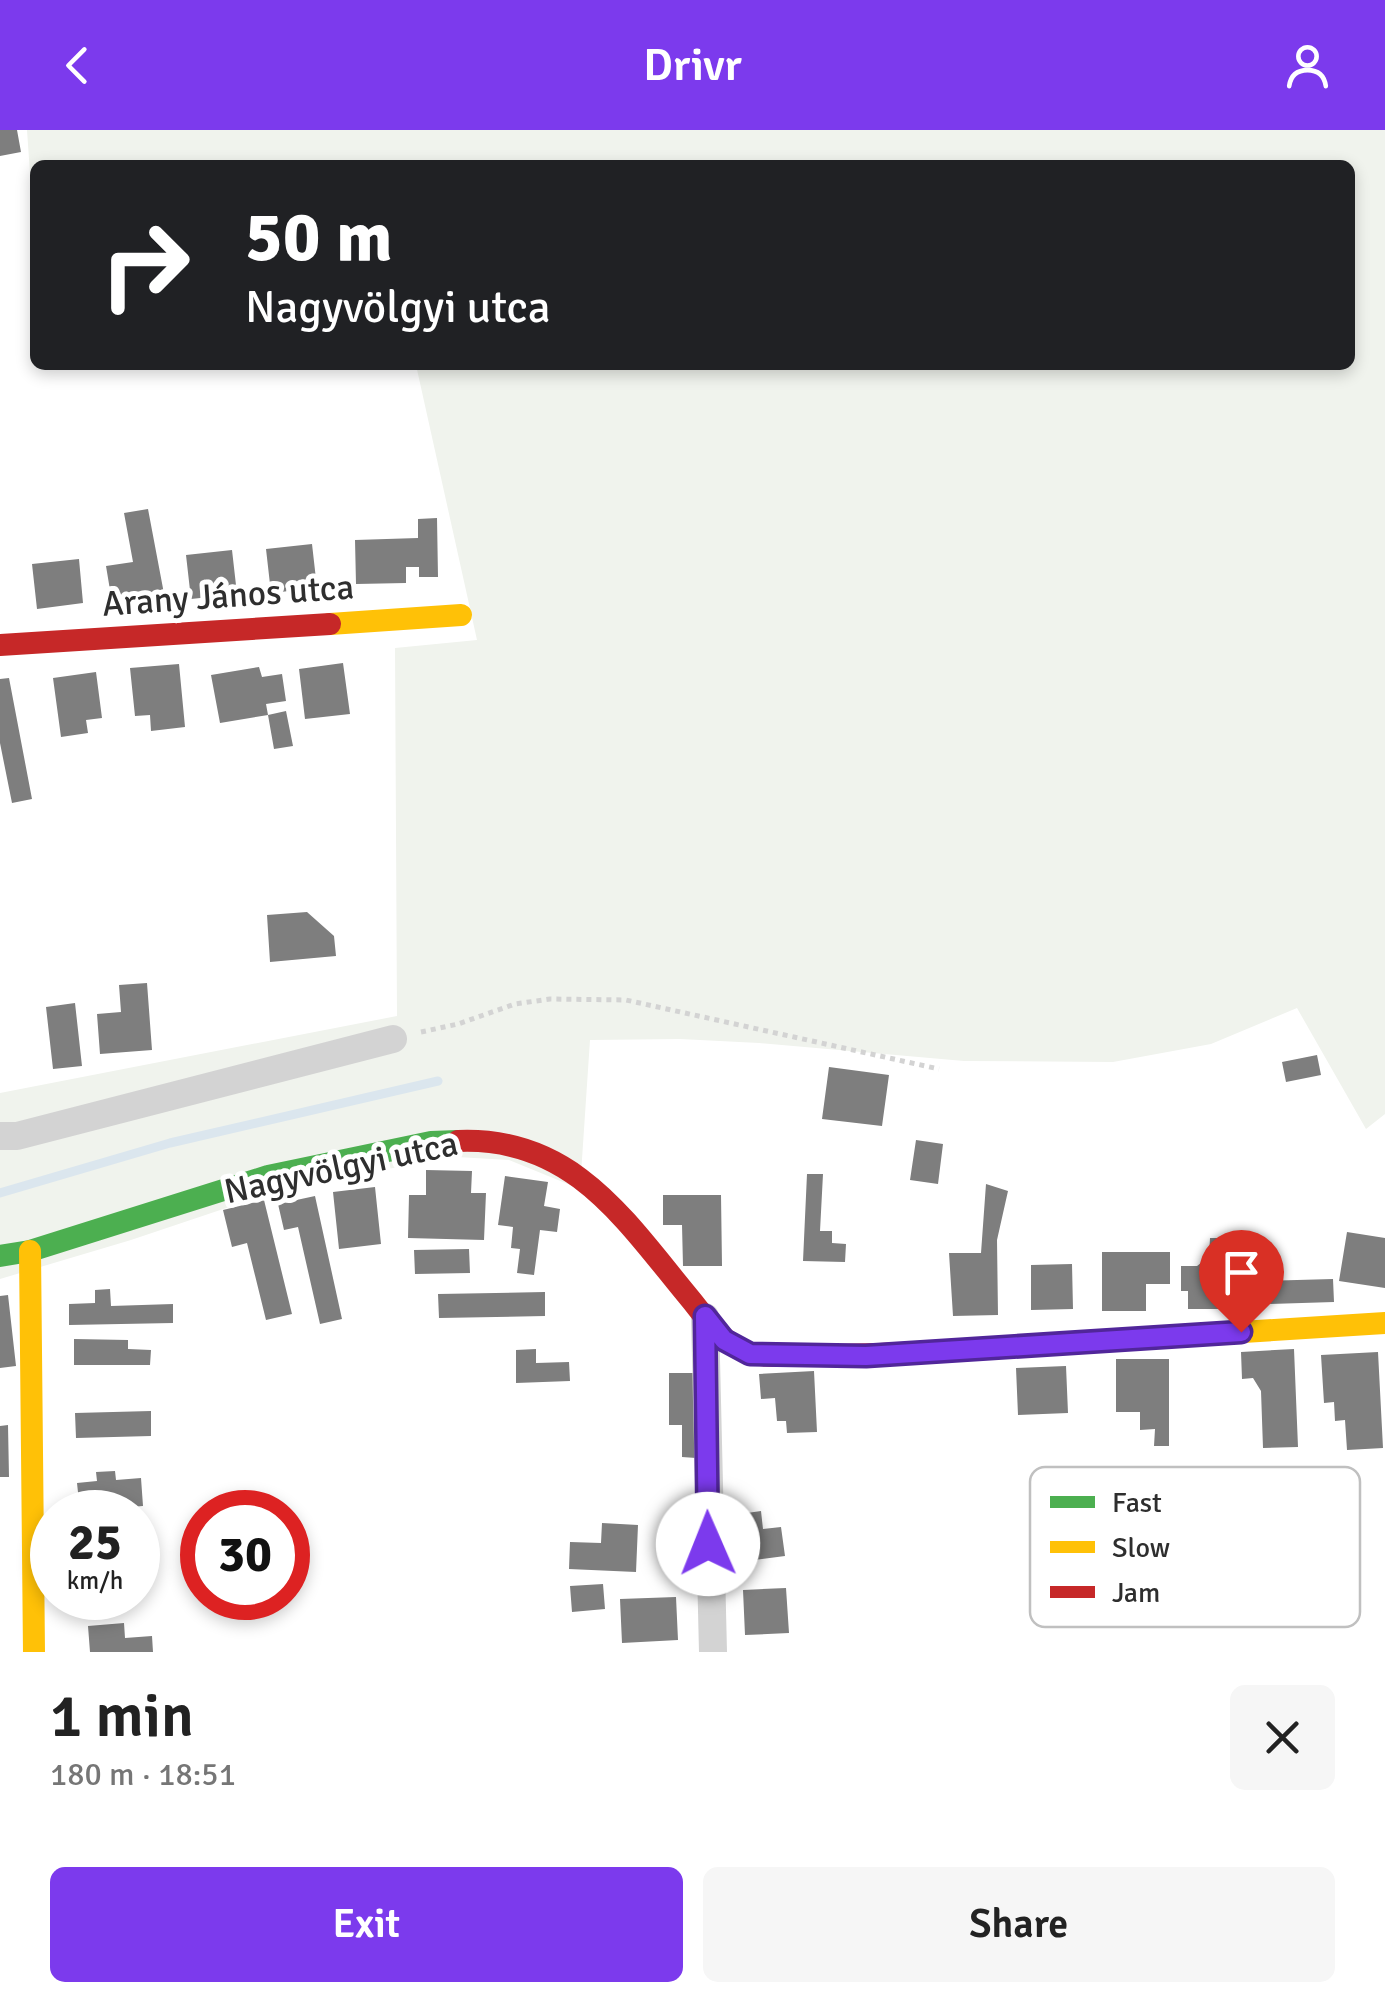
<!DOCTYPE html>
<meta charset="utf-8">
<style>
body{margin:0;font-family:Signika,sans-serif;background:#f6f6f6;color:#222;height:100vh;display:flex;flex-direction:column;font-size:38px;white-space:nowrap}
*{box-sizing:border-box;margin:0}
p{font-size:32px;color:#767676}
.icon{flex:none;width:55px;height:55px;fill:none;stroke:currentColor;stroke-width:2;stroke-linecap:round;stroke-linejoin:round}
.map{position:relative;height:1522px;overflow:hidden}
.side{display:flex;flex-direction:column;background:#fff;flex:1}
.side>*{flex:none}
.hud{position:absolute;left:30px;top:30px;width:1325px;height:210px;border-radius:15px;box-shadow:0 5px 15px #0003;background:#202124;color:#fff;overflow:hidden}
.speed{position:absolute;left:30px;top:1360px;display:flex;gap:20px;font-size:50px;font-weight:700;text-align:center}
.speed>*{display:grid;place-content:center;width:130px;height:130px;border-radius:50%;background:#fff;box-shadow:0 5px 15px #0003;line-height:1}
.speed small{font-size:25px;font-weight:400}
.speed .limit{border:15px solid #d22;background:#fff;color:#111}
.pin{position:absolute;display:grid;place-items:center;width:85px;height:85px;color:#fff;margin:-102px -42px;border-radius:50% 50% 50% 0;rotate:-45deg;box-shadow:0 0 10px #0007}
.pin .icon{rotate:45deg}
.me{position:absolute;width:110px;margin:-55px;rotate:359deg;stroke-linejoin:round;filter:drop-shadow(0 0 8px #0008)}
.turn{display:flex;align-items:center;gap:35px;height:210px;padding:0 50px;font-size:45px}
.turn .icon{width:130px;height:130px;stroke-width:2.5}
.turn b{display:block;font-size:70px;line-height:85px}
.round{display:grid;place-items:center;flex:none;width:105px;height:105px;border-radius:15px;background:#f6f6f6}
.summary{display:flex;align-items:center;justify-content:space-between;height:170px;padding:0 50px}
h1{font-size:60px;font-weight:600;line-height:75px}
.action{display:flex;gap:20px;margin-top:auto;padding:20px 50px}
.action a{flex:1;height:115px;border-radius:15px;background:#7c3aed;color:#fff;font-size:40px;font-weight:600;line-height:115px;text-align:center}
.action a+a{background:#f6f6f6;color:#222}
header{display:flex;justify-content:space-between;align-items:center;height:130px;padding:0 50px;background:#7c3aed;color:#fff;font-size:45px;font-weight:600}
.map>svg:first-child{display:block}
</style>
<header><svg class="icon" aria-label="back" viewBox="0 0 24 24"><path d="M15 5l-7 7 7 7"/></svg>Drivr<svg class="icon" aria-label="person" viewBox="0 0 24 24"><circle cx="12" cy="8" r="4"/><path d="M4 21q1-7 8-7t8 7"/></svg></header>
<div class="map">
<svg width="1385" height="1522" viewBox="0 0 1385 1522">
<rect width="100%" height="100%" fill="#fff"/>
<path fill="#f0f3ed" d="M27,0H1385V984L1366,999L1297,878L1211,914L1113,932L964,931L759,913L680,909L590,910L580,1059L509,1030L457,1027L295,1055L131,1110L0,1149V963L397,886L395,518L477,510L416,235H1350V35H35V116Z"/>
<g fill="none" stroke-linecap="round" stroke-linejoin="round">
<path stroke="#dbe6ee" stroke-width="9" d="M0,1063L170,1013L438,951"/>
</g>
<path fill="#7e7e7e" d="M0,0H17L21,22L0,26Z
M148,379L165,469L113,478L106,436L133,432L124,383Z
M437,388L438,447H419V437H406V453L356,454L355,410L418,408V389Z
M312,414L317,458L271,463L266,419Z
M232,420L237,464L191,469L186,425Z
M79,429L83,473L37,479L32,434Z
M343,533L350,584L305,589L299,539Z
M179,534L185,597L151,601L150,585L135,586L130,538Z
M259,537L262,547L282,544L286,571L266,574L268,585L220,593L211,545Z
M96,542L102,588L86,590L88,603L61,607L53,548Z
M9,548L32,669L12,673L0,613V549Z
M286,581L293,616L274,619L268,585Z
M307,782L334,806L336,826L270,832L267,785Z
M147,853L152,920L100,924L97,884L121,882L119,855Z
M75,873L82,936L53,939L46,877Z
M1317,925L1321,945L1286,952L1282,932Z
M829,937L889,945L882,996L822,989Z
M916,1010L943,1014L938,1054L910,1050Z
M426,1040L472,1041L471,1063H486L484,1110L408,1108L409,1065H426Z
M807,1044H823L820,1101H832V1113L846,1114L845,1132L803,1131Z
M505,1046L548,1052L544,1076L560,1079L557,1102L540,1100L534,1145L517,1143L520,1119L511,1118L513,1097L498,1095Z
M986,1054L1008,1061L997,1110L998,1185L953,1186L949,1123H981Z
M375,1057L381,1114L339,1119L333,1062Z
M663,1065H721L722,1136H683L682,1095H663Z
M315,1066L342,1189L320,1194L298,1097L284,1100L278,1074Z
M264,1070L292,1184L266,1190L247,1113L232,1117L223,1080Z
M1347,1102L1385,1108V1158L1339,1151Z
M1210,1108H1237V1129H1245V1179H1188V1161H1181V1136H1197L1209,1127Z
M469,1119L470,1143L415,1144L414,1120Z
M1102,1122H1170V1154H1146V1181H1102Z
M1072,1134L1073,1179L1031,1180V1135Z
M1333,1149L1334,1172L1266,1174L1265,1151Z
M110,1159L111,1176L173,1174V1193L69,1195V1174L95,1173V1160Z
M545,1162V1186L439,1188L438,1164Z
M8,1165L16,1236L0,1238V1166Z
M74,1209L128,1210V1219L151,1220L150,1235H74Z
M536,1219V1233L569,1232L570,1251L516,1253V1220Z
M1294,1219L1298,1317L1263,1318L1261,1261L1253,1248L1242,1249L1241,1222Z
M1378,1222L1383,1318L1347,1320L1345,1290L1335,1291L1334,1272L1324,1273L1321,1225Z
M1116,1229H1169V1316H1154L1155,1299L1140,1300V1282H1116Z
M1066,1236L1068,1283L1018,1285L1016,1238Z
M814,1241L817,1302L787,1303L786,1291H777L775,1268L761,1269L759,1244Z
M669,1243H697L696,1328L682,1327V1295H669Z
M151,1281V1306L76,1308L75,1283Z
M8,1295L9,1347H0V1296Z
M115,1341L116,1350L141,1348L143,1376L80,1381L77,1353L97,1351L96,1342Z
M761,1381L763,1399L781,1397L785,1426L739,1432L733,1385Z
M602,1393L638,1395L636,1442L569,1439L570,1412L601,1413Z
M603,1454L605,1479L572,1482L570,1456Z
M786,1458L789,1503L745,1505L743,1460Z
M676,1467L678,1510L622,1513L620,1469Z
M124,1493L125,1508L152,1506L153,1522H90L88,1496Z"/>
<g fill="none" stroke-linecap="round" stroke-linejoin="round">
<path stroke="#d3d3d3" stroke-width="5" stroke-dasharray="5 5" stroke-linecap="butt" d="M421,902L458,894L515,874L550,869L626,870L939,939"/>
<path stroke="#d3d3d3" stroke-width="28" d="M0,1006H17L393,909
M705,1187L713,1522"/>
<path stroke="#4caf50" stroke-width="22" d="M0,1126L30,1121L268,1046L431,1012L458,1011"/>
<path stroke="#ffc107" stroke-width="22" d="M330,494L461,485
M30,1121L34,1522
M1036,1215L1385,1193"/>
<path stroke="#c62828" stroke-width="22" d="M0,515L330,494
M458,1011C574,1006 626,1092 692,1171C708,1191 722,1212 747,1222C761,1228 783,1225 799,1225C878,1226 957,1220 1036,1215"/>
</g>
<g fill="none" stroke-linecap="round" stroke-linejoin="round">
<g stroke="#51269a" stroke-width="25">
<path id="route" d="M708,1414L705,1186L724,1210L750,1224L866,1226L1241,1202"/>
</g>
<use href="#route" stroke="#7c3aed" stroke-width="18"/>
</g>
<g text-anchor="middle" stroke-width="10" stroke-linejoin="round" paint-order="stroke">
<g font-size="35" fill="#2e2e2e" stroke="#fff">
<text transform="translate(228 465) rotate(-4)" y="12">Arany János utca</text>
<text transform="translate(341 1037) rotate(-12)" y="12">Nagyvölgyi utca</text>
</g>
</g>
<rect x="1030" y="1337" width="330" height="160" rx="15" fill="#fff" stroke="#c0c0c0" stroke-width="2.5"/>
<rect x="1050" y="1366" width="45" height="12" fill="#4caf50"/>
<rect x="1050" y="1411" width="45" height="12" fill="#ffc107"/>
<rect x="1050" y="1456" width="45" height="12" fill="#c62828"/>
<g font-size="28" fill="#2e2e2e">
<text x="1112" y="1382">Fast</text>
<text x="1112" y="1427">Slow</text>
<text x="1112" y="1472">Jam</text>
</g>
</svg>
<div class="speed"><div>25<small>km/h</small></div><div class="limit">30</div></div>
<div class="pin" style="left:1241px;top:1202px;background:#d93025"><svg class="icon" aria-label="arrive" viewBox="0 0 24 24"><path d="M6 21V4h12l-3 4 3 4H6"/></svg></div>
<svg class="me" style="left:708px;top:1414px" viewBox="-20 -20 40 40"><circle r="19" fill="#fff"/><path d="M0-13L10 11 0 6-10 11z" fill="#7c3aed"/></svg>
<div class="hud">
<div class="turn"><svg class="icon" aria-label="right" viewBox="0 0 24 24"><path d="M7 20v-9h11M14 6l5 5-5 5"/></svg><div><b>50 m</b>Nagyvölgyi utca</div></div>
</div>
</div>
<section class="side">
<div class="summary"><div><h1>1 min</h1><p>180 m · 18:51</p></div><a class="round"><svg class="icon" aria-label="close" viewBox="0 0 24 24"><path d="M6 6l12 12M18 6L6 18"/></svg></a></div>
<div class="action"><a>Exit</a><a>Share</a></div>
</section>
